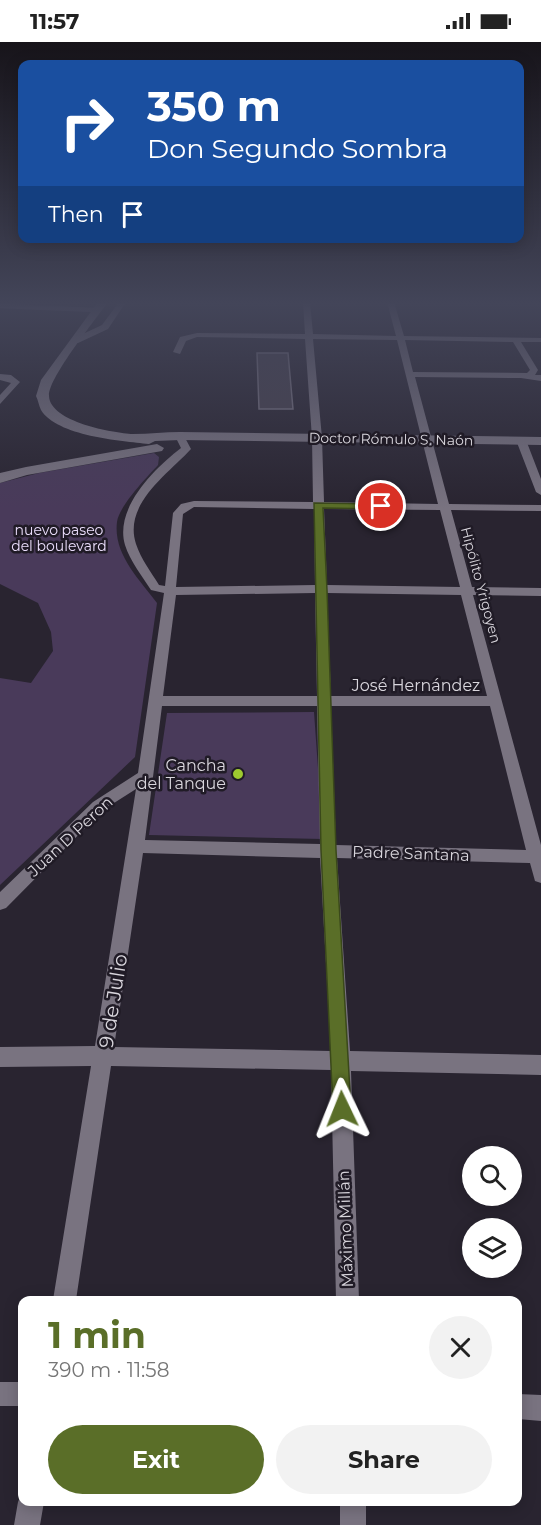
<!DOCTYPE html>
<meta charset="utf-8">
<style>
body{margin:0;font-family:Montserrat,sans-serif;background:#f2f2f2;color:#222;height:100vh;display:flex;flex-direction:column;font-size:22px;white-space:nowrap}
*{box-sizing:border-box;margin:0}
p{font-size:20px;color:#767676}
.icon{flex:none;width:33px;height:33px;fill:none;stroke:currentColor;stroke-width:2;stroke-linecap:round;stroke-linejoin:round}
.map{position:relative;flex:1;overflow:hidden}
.side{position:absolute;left:18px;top:1254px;width:504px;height:210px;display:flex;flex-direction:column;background:#fff;border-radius:12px;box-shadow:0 3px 15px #0003}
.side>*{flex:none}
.guide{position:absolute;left:18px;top:18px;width:506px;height:183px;border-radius:12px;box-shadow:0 3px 15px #0003;background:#1a4fa0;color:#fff;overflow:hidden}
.controls{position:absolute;left:462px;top:1104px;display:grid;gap:12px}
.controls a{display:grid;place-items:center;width:60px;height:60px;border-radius:50%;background:#fff;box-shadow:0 3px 15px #0003;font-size:30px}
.pin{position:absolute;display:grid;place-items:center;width:51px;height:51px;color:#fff;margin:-26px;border:3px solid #fff;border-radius:50%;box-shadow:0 2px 6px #0007}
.me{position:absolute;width:66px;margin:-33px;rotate:358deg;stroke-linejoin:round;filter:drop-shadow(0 0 4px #0008)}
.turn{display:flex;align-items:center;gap:21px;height:126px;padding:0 30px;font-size:27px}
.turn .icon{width:78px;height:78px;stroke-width:2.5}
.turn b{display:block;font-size:42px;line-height:51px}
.then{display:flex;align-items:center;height:57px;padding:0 30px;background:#0003;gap:12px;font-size:22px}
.round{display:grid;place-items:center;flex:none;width:63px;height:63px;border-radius:32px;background:#f2f2f2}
.summary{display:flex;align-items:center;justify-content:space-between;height:102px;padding:0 30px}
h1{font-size:36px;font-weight:700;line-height:45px;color:#5a6e28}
.button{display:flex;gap:12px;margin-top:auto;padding:12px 30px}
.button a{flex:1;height:69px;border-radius:36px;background:#5a6e28;color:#fff;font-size:24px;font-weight:700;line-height:69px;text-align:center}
.button a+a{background:#f2f2f2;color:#222}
.status{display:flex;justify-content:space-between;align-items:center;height:42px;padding:0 30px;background:#fff;direction:ltr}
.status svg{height:16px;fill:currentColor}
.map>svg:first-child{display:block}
</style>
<div class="status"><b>11:57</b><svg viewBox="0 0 49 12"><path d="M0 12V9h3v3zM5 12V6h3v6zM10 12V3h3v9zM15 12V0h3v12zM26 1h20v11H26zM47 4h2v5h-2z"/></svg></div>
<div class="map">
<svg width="541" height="1483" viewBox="0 0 541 1483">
<rect width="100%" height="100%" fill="#292430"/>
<path fill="#493a5a" d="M154,411L159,415L158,423C147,435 119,464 117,480C113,512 139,537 157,561L135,715L0,843V636L31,641L53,609L51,590L38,561L0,542V441L39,431Z
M314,670L323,797L149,793L167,671Z"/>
<path fill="#47414e" stroke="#7a7482" stroke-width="1.5" d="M257,311H288L293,367H259Z"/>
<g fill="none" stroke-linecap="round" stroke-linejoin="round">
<path stroke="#797380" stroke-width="4.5" d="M0,264L97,268"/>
<path fill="#797380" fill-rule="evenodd" d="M119,260H126L108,287L78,301H72V297L102,283Z
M303,260H310L313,292L396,294L387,260H394L404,294L541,296V300H521L538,328L535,333H541V339L521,336L415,335L449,462L541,463V469L451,468L472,545L541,546V554L473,553L541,803V841L535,839L530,821L337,816L350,1009L541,1013V1033L351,1029L359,1258H336L331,1028L111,1024L76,1258H53L91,1024L0,1025V1005L95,1004L136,747L103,768L6,866L0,868V850L93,760L138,731L164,551L151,548C142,534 130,519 125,503C114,466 155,426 181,406L175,394L177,392H183L191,407C168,432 123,462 136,502C141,517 151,530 159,543L165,544L173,471L181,462L194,459L313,460L312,396L305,297L197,295L186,299L180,312L173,310L180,295L197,291L305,292ZM313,297L397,298L438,462L324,460L322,396ZM405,298L513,300L530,328L527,331L413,330ZM194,465L314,467L315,543L176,545L183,472ZM324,467L440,468L460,545L327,543ZM315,551L317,654H163L176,553ZM327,551L461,553L487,654H331ZM162,664H317L320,802L145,798ZM331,664H490L526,808L336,803ZM143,811L320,816L331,1009L114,1005Z
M0,332L11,333L20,340L0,362V353L11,341L0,338Z
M521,395L526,398L541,437V453L536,450L516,398Z
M0,1340H22V1364H0Z
M518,1352L541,1353V1379L518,1377Z
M22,1450V1460H44L40,1483H14L18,1460Z
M340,1460H366V1483H340Z"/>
<path fill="#797380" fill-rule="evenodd" d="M98,260H108C96,277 48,336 49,354C50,380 113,391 133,392C149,392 165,390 180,390L541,395V403L180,398L155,399L149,402C121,399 57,394 41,368C39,364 38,358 36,354L41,338Z
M157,402L164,406L162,409L27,433L0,441V431L26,425Z"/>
</g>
<linearGradient id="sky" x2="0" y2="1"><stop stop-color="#17141a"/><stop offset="0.56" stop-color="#434559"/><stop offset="1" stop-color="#434559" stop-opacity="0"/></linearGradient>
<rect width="541" height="467" fill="url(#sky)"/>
<path fill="#5a6e28" stroke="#3a481a" stroke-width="1.5" d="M314,461L381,462L386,464L381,467L323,466L327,548L336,808L351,1067L348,1074L342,1076L335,1074L333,1067L321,808Z"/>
<circle fill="#9eca2f" stroke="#201b26" stroke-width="2" cx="238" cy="732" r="6"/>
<g text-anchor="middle" stroke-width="5" stroke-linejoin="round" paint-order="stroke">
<g font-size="14" fill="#d9d6dd" stroke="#201b26">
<text transform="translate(391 397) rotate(1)" y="5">Doctor Rómulo S. Naón</text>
<text transform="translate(481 543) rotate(75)" y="5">Hipólito Yrigoyen</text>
</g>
<g font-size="14" fill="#ebdefc" stroke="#201b26">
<text x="59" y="493">nuevo paseo<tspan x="59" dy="16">del boulevard</tspan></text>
</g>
<g font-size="16" fill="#d9d6dd" stroke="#201b26">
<text x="416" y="649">José Hernández</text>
<text transform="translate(70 794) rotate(-43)" y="6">Juan D Peron</text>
<text transform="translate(411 811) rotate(2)" y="6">Padre Santana</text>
<text transform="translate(345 1187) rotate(-92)" y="6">Máximo Millán</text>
</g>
<g font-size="16" fill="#d9d6dd" stroke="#201b26" text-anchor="end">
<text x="226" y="729">Cancha<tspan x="226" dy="18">del Tanque</tspan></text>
</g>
<g font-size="20" fill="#d9d6dd" stroke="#201b26">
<text transform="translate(113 959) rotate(-81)" y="7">9 de Julio</text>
</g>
</g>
</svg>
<div class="controls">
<a><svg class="icon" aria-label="search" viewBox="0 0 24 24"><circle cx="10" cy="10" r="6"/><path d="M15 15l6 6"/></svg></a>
<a><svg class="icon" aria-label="layers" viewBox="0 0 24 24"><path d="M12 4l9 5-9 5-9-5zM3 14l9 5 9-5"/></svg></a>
</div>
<div class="pin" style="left:381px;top:464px;background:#d93025"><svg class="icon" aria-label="arrive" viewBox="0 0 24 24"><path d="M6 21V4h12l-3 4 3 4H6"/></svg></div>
<svg class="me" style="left:342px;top:1067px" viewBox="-20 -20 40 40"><path d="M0-17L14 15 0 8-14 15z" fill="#5a6e28" stroke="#fff" stroke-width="4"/></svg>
<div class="guide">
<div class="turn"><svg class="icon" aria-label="right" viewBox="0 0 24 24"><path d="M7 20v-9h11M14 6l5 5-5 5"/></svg><div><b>350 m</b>Don Segundo Sombra</div></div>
<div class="then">Then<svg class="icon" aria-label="arrive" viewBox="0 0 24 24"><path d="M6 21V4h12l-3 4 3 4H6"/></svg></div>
</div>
<section class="side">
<div class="summary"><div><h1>1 min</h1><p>390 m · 11:58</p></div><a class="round"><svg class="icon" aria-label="close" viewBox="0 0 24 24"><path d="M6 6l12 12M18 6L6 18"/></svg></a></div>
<div class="button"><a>Exit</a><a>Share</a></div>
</section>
</div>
